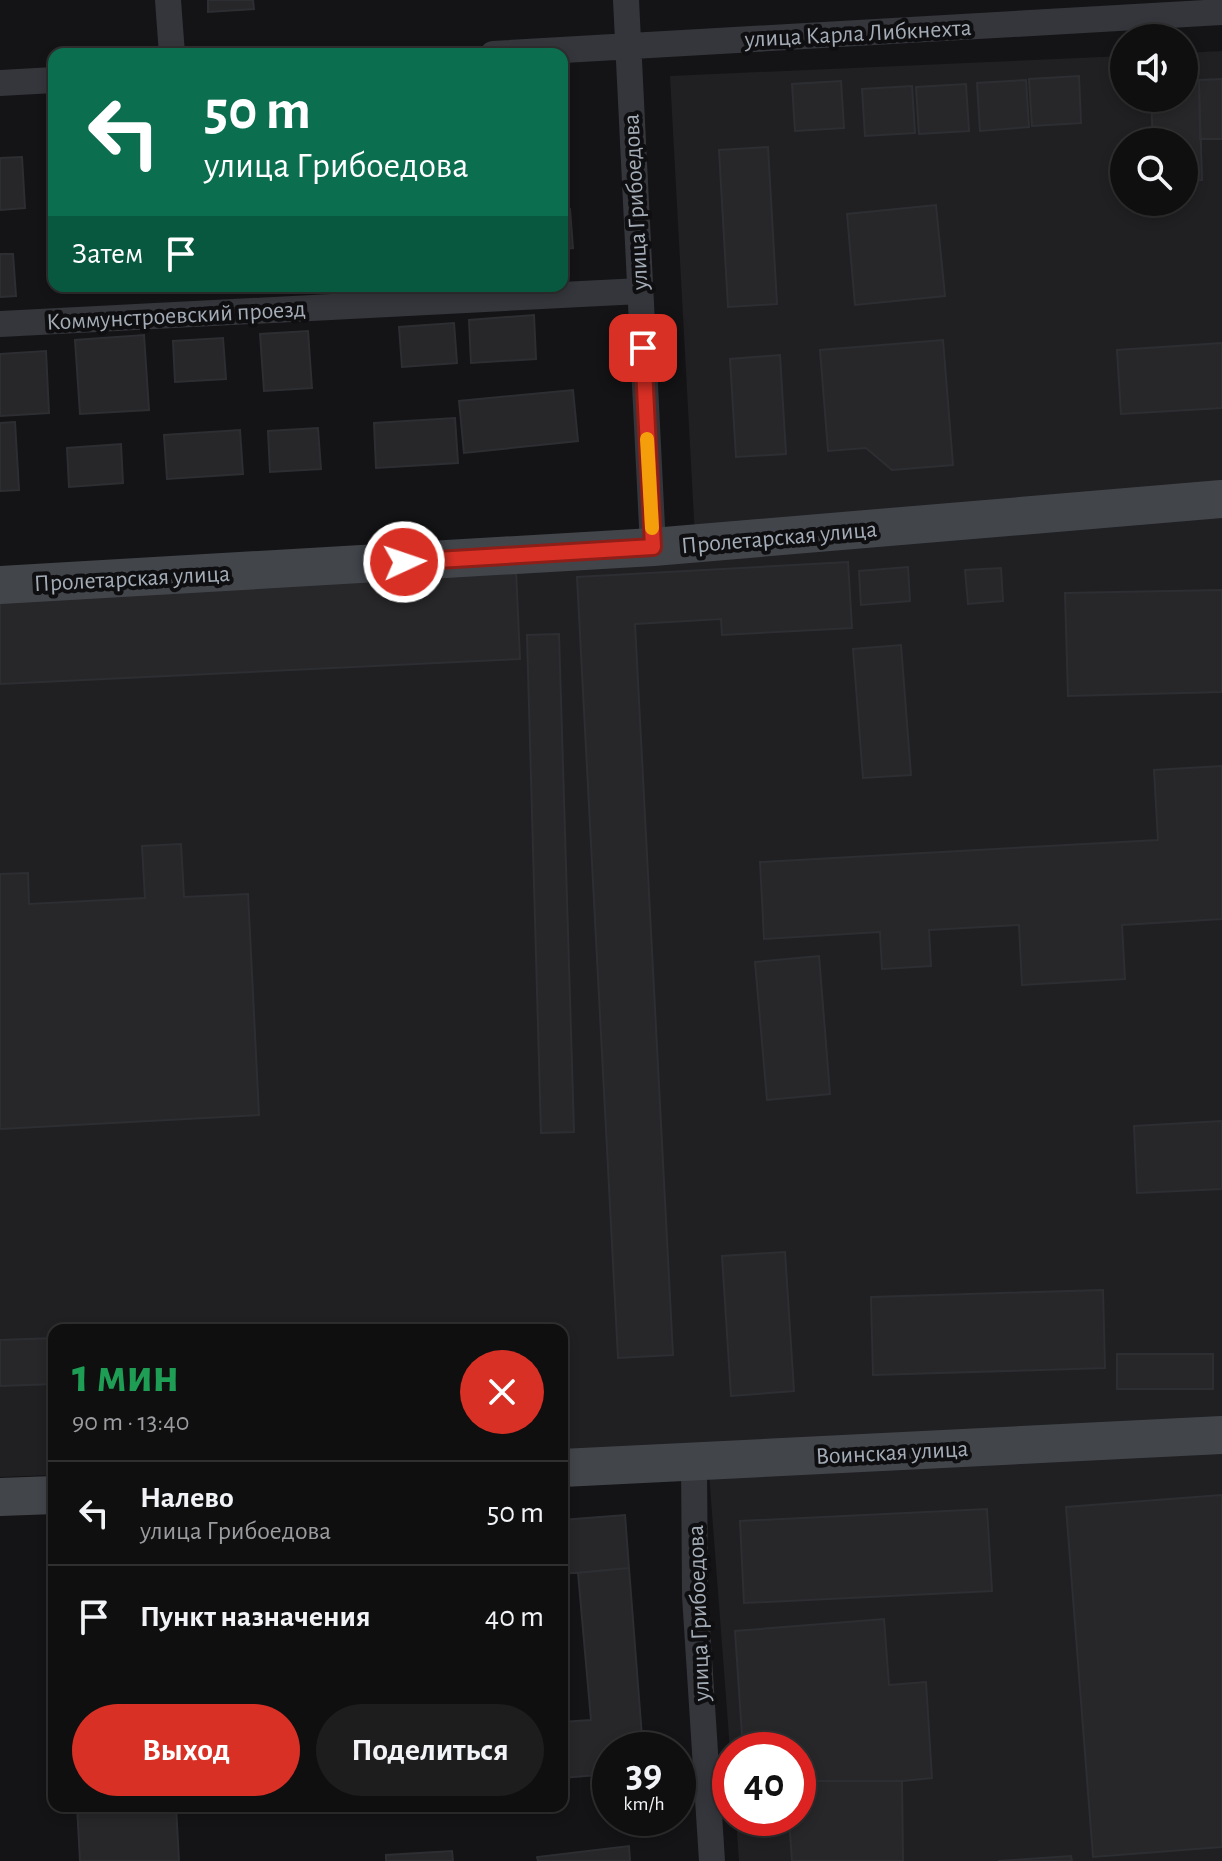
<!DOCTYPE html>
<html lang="ru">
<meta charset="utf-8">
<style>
body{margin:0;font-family:"Alegreya Sans",sans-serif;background:#1d1d1e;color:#f1f3f6;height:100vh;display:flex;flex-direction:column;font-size:30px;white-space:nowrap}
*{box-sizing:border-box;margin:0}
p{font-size:26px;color:#9b9c9f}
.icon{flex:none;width:44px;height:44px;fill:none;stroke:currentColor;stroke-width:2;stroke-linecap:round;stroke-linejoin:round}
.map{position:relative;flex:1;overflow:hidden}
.sheet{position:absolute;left:48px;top:1324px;width:520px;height:488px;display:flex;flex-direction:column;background:#0f0f10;border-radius:16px;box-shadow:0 4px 12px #0003,0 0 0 2px #2f2f30}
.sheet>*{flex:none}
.guide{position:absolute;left:48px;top:48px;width:520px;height:244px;border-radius:16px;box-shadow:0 4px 12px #0003,0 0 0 2px #2f2f30;background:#0b6e4f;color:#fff;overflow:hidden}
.tools{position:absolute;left:1110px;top:24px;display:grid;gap:16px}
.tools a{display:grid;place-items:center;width:88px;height:88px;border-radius:50%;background:#0f0f10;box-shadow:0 4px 12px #0003,0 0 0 2px #2f2f30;font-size:40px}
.speed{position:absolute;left:592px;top:1732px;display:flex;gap:16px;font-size:40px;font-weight:700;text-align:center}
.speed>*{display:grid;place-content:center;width:104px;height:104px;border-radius:50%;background:#0f0f10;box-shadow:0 4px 12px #0003,0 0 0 2px #2f2f30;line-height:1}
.speed small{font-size:20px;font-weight:400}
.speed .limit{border:12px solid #d22;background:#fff;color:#111}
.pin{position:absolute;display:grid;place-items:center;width:68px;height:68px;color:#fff;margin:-34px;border-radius:16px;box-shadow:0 4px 12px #0006}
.me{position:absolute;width:88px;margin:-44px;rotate:87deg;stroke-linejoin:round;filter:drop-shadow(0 0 6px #0008)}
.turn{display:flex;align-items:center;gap:28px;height:168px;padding:0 24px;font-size:36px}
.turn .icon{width:104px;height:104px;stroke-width:2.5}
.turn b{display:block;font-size:56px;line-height:68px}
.then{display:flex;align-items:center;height:76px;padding:0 24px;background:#0003;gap:16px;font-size:30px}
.round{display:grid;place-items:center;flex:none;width:84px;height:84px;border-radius:42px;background:#1d1d1e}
.overview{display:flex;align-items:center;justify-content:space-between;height:136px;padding:0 24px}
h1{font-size:48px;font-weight:600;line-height:60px;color:#1e9e55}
.cta{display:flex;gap:16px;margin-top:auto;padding:16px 24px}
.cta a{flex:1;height:92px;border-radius:48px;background:#d93025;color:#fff;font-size:32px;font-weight:600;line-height:92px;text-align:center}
.cta a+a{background:#1d1d1e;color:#f1f3f6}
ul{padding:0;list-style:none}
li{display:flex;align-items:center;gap:24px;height:104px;padding:0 24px;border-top:2px solid #2f2f30}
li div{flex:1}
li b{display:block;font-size:30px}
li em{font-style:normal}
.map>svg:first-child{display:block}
</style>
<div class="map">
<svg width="1222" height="1861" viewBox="0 0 1222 1861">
<rect width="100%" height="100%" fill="#141416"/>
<path fill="#202023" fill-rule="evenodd" d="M1222,51V1861H739L736,1818H798V1750H730L707,1447L562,1453V1330H54V1475L0,1477V595L696,556L670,76L1124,56V98H1184V53ZM1124,142H1184V202H1124Z"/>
<path fill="#27272a" stroke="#2d2e32" stroke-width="2" d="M208,0H253L254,9L208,12Z
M1079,76L1081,123L1032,126L1029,79Z
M1222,79V139H1200L1199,80Z
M1026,80L1029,127L980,131L977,83Z
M1199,80L1202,180L1184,181V142H1153L1151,98H1184V81Z
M841,81L844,128L795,131L792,84Z
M966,84L969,131L919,134L916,87Z
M912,86L915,133L865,136L862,89Z
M768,147L777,304L728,307L719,150Z
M22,157L25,208L0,210V158Z
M936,205L945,296L855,305L847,214Z
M570,209L573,248L562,249V210Z
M0,254H13L16,296L0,297Z
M534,315L536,359L471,363L469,320Z
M454,323L457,363L402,367L399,327Z
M308,331L312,388L264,391L260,334Z
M144,335L149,410L80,414L75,340Z
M223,338L226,379L175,382L173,341Z
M943,340L953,465L892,470L866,448L828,451L820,350Z
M1222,343V408L1121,414L1117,350Z
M46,351L49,413L0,416V354Z
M780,355L786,454L736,457L730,359Z
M573,390L578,441L464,453L459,401Z
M455,418L458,463L376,468L374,423Z
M15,422L19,490L0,491V423Z
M318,428L321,469L270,472L268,431Z
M240,430L243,474L167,479L164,435Z
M121,444L123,483L69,487L67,448Z
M848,562L852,628L722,635L721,619L635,624L673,1355L618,1358L577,577Z
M908,567L910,601L861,605L859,571Z
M1001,568L1003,601L968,604L965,570Z
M516,570L520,659L0,684V595Z
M1222,590V692L1068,696L1065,593Z
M559,634L574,1132L541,1133L527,635Z
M901,645L911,775L863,778L853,649Z
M1222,766V919L1122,925L1125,979L1022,985L1019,925L929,930L931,966L882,969L880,932L764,939L760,862L1158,840L1154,770Z
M181,844L184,897L248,894L259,1115L0,1129V874L28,873L29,904L145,898L142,846Z
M819,956L830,1094L767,1100L755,962Z
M1222,1121V1189L1137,1193L1134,1126Z
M785,1252L794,1391L731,1396L722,1256Z
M1103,1290L1105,1368L873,1375L871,1297Z
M54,1338V1384L0,1386V1340Z
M1117,1354H1213V1389H1117Z
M1222,1495V1847L1093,1857L1066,1507Z
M987,1509L992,1591L744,1603L740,1521Z
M625,1515L629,1568L562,1574V1520Z
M629,1568L643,1750H610V1774L562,1778V1722L591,1720L578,1573Z
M884,1619L889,1685L926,1682L932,1778L902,1781H798V1750H743L735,1631Z
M798,1781H902L903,1861H792L789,1818H798Z
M77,1806H176L179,1861H80Z
M629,1846L630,1861H538L537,1857Z
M452,1851L453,1861H386V1855Z
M1071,1856L1072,1861H998Z"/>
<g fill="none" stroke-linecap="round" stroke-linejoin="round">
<path stroke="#34363b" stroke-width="26" d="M168,0L172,54
M626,0L653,547
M493,54L1222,12
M0,83L54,80
M0,324L640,291
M694,1462L695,1596L712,1861"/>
<path stroke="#42464b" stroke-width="38" d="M0,585L653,547L1222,499
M562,1468L1222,1435
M0,1497L54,1495"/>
</g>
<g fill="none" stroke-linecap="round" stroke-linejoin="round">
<g stroke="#8d1f18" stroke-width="20">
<path id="route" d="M404,562L653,547L643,348"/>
</g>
<use href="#route" stroke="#d93025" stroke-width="14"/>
<path stroke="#f59e0b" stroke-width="14" d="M647,439L652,528"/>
</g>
<g text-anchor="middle" stroke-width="8" stroke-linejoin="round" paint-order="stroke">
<g font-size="24" fill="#a4adb7" stroke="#0f0f11">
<text transform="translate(858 33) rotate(-3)" y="8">улица Карла Либкнехта</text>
<text transform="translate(635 202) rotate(-93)" y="8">улица Грибоедова</text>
<text transform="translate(176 315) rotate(-3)" y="8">Коммунстроевский проезд</text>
<text transform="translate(779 537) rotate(-5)" y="8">Пролетарская улица</text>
<text transform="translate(132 578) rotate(-3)" y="8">Пролетарская улица</text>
<text transform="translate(892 1452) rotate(-3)" y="8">Воинская улица</text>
<text transform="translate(698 1613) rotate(-92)" y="8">улица Грибоедова</text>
</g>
</g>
</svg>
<div class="tools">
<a><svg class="icon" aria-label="sound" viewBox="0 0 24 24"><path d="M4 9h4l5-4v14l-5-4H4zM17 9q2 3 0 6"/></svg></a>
<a><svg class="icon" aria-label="search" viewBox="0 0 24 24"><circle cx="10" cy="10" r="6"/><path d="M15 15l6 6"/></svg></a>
</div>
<div class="speed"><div>39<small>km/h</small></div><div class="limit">40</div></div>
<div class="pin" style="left:643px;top:348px;background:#d93025"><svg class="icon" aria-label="arrive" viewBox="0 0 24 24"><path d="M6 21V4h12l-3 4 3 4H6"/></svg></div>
<svg class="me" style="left:404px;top:562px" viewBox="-20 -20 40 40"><circle r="17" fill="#d93025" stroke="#fff" stroke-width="3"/><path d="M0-11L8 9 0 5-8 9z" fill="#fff"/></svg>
<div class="guide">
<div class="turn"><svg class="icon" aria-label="left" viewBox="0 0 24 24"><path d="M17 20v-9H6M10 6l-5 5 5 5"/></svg><div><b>50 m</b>улица Грибоедова</div></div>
<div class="then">Затем<svg class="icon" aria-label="arrive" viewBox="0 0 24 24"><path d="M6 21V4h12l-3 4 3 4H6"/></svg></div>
</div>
<section class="sheet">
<div class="overview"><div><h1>1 мин</h1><p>90 m · 13:40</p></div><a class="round" style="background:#d93025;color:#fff"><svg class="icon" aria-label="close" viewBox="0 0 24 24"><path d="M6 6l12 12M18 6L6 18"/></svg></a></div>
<ul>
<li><svg class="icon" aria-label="left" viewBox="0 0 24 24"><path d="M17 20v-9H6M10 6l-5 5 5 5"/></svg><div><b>Налево</b><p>улица Грибоедова</p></div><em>50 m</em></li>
<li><svg class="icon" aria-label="arrive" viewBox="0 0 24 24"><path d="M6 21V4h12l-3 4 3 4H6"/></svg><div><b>Пункт назначения</b></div><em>40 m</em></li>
</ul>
<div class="cta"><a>Выход</a><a>Поделиться</a></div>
</section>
</div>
